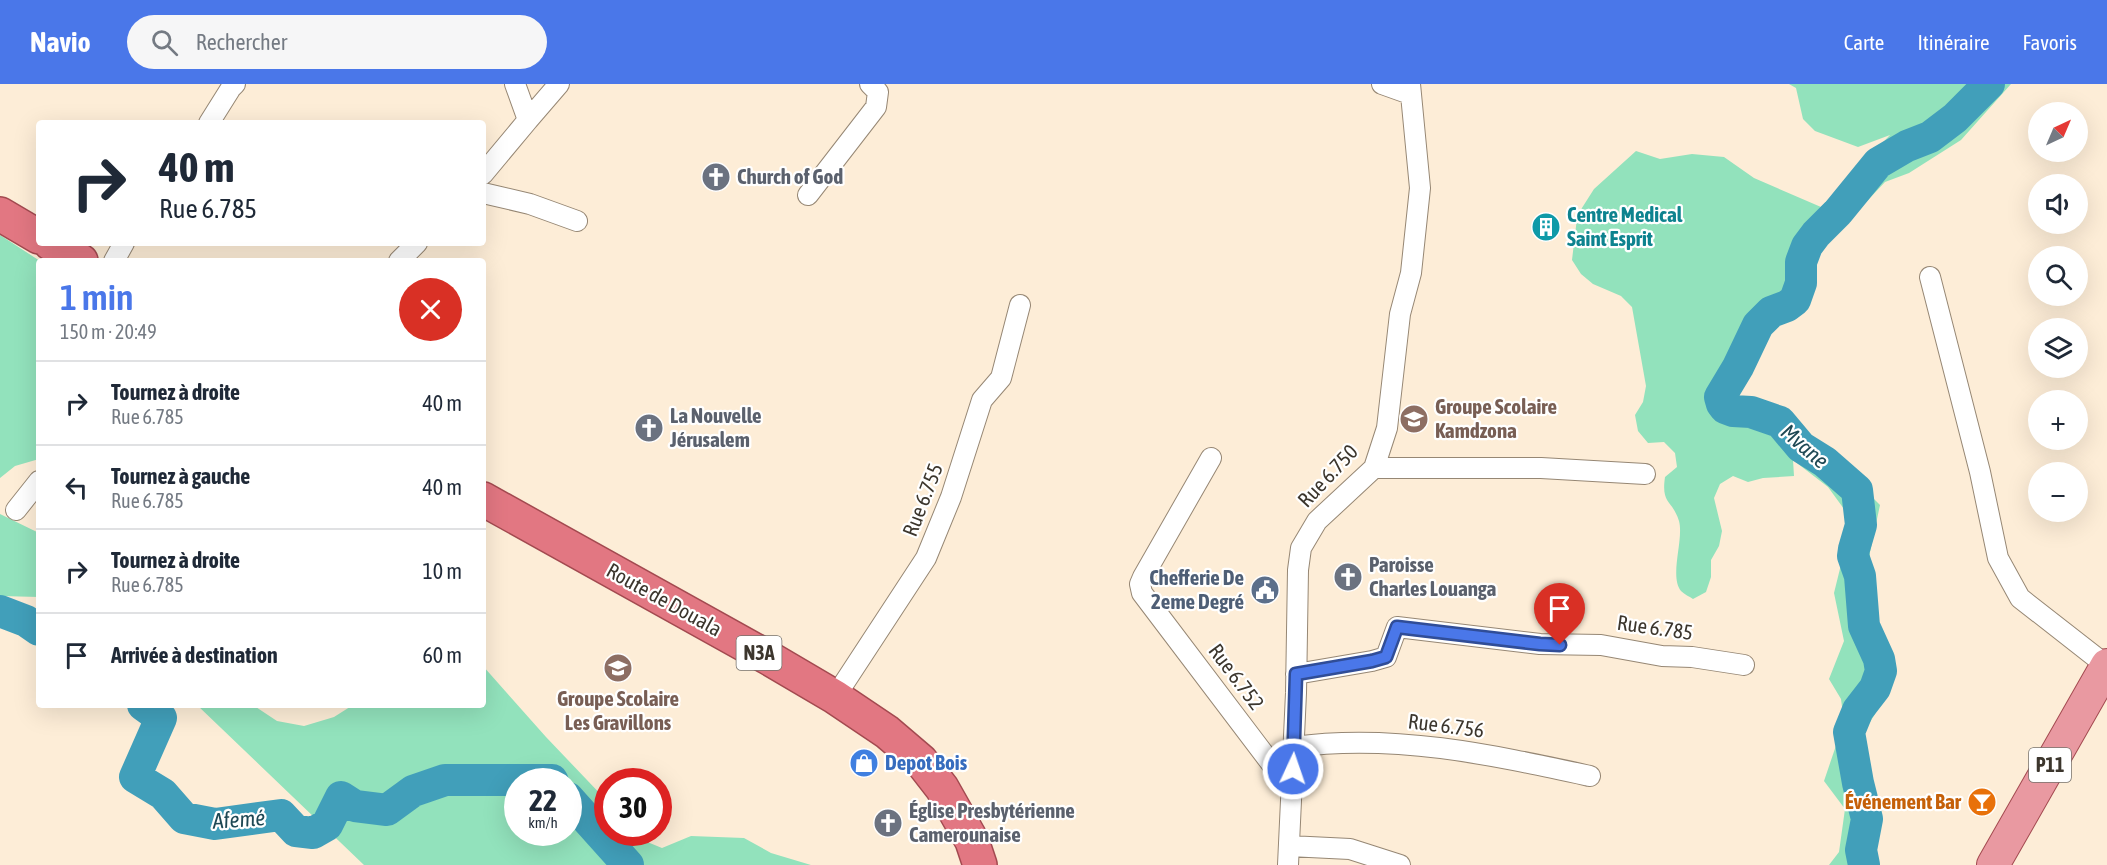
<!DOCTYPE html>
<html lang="fr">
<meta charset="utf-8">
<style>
body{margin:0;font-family:"Asap Condensed",sans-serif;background:#f6f6f7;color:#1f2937;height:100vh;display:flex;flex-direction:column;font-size:22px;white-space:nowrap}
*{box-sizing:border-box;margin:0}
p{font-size:20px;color:#747a83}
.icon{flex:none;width:33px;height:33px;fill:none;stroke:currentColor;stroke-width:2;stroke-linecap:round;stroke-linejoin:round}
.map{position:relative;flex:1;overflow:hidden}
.sheet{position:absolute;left:36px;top:174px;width:450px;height:450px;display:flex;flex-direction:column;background:#fff;border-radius:6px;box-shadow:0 6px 24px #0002}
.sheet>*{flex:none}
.guide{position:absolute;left:36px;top:36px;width:450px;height:126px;border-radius:6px;box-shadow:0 6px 24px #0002;background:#fff;color:#1f2937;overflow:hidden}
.needle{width:39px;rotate:44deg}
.tools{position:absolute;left:2028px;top:18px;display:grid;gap:12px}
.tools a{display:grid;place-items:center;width:60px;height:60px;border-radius:50%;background:#fff;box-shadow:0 6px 24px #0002;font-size:30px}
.speed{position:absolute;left:504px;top:684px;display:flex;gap:12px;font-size:30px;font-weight:700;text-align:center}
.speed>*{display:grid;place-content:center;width:78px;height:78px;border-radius:50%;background:#fff;box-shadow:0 6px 24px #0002;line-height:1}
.speed small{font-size:15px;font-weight:400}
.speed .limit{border:9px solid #d22;background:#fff;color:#111}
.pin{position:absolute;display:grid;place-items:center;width:51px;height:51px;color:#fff;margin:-62px -26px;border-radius:50% 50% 50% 0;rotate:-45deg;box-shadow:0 0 6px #0007}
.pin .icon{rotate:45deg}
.me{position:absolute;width:66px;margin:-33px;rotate:3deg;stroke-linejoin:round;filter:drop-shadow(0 0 4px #0008)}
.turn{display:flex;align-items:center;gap:21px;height:126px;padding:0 24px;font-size:27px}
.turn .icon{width:78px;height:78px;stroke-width:2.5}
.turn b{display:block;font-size:42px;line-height:51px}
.round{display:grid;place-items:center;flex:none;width:63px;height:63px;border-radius:32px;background:#f6f6f7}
.summary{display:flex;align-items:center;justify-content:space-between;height:102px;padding:0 24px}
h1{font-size:36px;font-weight:600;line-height:45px;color:#4a77e9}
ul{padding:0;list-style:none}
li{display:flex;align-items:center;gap:18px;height:84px;padding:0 24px;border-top:2px solid #e0e1e3}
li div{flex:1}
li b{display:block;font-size:22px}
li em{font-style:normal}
header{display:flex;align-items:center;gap:36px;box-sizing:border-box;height:84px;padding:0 30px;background:#4a77e9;color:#fff}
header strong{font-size:28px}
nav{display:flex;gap:33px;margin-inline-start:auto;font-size:21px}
.search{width:420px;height:54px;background:#f6f6f7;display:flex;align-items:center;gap:15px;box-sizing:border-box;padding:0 21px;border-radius:33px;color:#747a83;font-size:22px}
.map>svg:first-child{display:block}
</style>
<header>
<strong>Navio</strong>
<div class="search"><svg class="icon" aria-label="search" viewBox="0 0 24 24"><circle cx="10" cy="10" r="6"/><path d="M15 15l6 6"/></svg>Rechercher</div>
<nav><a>Carte</a><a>Itinéraire</a><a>Favoris</a></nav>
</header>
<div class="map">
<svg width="2107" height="781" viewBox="0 0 2107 781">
<rect width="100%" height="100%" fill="#fdedd7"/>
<path fill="#92e2bc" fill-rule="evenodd" d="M1789,0H2011L1961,56L1909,89L1885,98L1817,170L1811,197L1802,216L1795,225L1771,240L1757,266L1751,286L1737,306L1736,314L1758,320L1779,331L1805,361L1827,368L1880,421L1870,468L1869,485L1889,592L1875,630L1862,651L1857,675L1877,734L1874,781H1829L1839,768L1845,725L1824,697L1844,638L1841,615L1829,595L1844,557L1834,509L1852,436L1828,403L1793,376L1794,392L1763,394L1748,398L1733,392L1720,400L1714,414L1722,447L1719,462L1711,476V493L1706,508L1693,515C1690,513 1684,510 1681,507C1669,492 1684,456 1679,437C1672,415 1661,421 1665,393L1677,383L1675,369L1664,358L1648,359L1638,347L1635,331L1643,318L1646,302L1632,223L1621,212L1593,200L1581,190L1572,176L1577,134L1580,127L1594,105L1636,67L1660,75L1692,70L1724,73L1754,94L1821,123L1890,51L1858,63L1815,47L1803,35L1796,4Z
M0,151L40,177L39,375L15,382L0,394Z
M0,430L39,449V513L0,512Z
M483,582L546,653L607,717L608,748L634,749L640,755L662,764L691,752L744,754L771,769L811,781H364L197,621H253L277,637L304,642L334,633L353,621H483ZM518,698H568V748H518Z"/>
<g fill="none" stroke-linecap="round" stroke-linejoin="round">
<path stroke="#419fba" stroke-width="32" d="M0,527L26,537L39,546
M143,621L161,634L135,693L163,710L184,734L215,740L281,731L296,747L313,749L327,741L341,713L355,722L387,726L413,707L445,696H552L553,698
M568,714L628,781
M1864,781L1861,766L1867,735L1858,699L1849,648L1858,626L1875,604L1881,587L1879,575L1864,542L1860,492L1853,472L1854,465L1861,441L1857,406L1825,378L1801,363L1780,338L1751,328L1733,327L1725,324L1722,320L1720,313L1738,283L1758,241L1771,228L1787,222L1795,216L1801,199V178L1807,162L1816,150L1838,128L1878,79L1907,62L1930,53L1955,34L1989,0"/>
<g stroke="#968774" stroke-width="22">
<path id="minor" d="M1382,0L1410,10
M528,36L559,0
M209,39L231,4L235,0
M483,90L528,36L515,0
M483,109L530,120L577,137
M808,111L876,23L878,8L870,0
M114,177L124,159
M399,177L417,159
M1930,193L1980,388L1998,474L2020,514L2107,582
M1211,374L1143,493L1140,500L1142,509L1292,707
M1374,384H1541L1645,390
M16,426L39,397
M1296,590L1372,577L1386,573L1397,543L1540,560L1601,561L1662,572L1692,573L1744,581
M835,613L926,474L951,413L982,316L1001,294L1020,221
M1294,663C1393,649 1493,671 1590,692
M1289,762L1350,765L1400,781
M1288,781L1296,609L1298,486L1301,464L1317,437L1374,384L1387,344L1400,230L1411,189L1420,104L1410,0"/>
</g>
<g stroke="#a34a50" stroke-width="34">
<path id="primary" d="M1993,781L2107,581"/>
</g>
<g stroke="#a34a50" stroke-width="36">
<path id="trunk" d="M0,130L39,153
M50,159L81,177
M483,415L767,573L835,613L887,648L921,677L942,704L972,757L980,781"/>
</g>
<use href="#minor" stroke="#fff" stroke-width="20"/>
<use href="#primary" stroke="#e999a1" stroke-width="32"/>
<use href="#trunk" stroke="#e27782" stroke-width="33"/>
</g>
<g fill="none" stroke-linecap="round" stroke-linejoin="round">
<g stroke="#304d97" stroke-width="15">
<path id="route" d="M1293,685L1296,590L1372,577L1386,573L1397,543L1540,560L1560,561"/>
</g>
<use href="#route" stroke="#4a77e9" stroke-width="10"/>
</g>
<defs>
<g id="church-disc" transform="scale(1.5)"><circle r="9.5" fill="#6b7280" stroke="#fff"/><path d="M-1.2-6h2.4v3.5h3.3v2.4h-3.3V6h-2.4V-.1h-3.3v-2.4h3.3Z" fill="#fff"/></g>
<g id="building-disc" transform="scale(1.5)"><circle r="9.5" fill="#0f9aa8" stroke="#fff"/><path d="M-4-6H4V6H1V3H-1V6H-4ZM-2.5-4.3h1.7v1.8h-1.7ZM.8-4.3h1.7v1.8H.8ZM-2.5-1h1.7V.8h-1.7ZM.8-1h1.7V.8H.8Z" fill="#fff"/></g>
<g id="school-disc" transform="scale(1.5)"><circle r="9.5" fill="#8d6e63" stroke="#fff"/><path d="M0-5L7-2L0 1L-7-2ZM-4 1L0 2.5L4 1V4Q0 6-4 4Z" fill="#fff"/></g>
<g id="civic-disc" transform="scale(1.5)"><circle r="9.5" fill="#5c6f8a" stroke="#fff"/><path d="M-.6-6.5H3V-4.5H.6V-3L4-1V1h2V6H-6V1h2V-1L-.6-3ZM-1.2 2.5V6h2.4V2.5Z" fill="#fff"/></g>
<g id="shop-disc" transform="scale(1.5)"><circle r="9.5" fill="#3f7fe0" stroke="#fff"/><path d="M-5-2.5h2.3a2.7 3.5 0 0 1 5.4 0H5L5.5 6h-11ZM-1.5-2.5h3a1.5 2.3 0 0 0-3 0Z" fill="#fff"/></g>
<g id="bar-disc" transform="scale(1.5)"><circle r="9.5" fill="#e8710a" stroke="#fff"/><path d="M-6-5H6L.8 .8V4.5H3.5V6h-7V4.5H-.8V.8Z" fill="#fff"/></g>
</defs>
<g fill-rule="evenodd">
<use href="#church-disc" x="716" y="93"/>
<use href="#building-disc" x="1546" y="143"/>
<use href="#school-disc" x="1414" y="335"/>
<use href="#church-disc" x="649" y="344"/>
<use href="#church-disc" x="1348" y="493"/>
<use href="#civic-disc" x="1265" y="506"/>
<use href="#school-disc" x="618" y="584"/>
<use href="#shop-disc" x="864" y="679"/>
<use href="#bar-disc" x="1982" y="718"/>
<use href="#church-disc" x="888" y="739"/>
</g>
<g text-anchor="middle" stroke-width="4.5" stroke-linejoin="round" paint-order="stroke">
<g fill="#fff" stroke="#76726c" stroke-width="1.5">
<rect x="736.5" y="552" width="45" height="34" rx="4.5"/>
<rect x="2029" y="664" width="42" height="34" rx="4.5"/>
</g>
<g font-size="20" font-weight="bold" fill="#3c362d">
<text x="759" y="576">N3A</text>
<text x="2050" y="688">P11</text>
</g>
<g font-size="21" font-weight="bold" fill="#5b616d" stroke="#fff" text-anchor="start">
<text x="737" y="100">Church of God</text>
<text x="670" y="339">La Nouvelle<tspan x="670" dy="24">Jérusalem</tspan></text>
<text x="1369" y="488">Paroisse<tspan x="1369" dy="24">Charles Louanga</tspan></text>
<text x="909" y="734">Église Presbytérienne<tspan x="909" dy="24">Camerounaise</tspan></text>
</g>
<g font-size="21" font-weight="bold" fill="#0d838f" stroke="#fff" text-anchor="start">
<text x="1567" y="138">Centre Medical<tspan x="1567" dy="24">Saint Esprit</tspan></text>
</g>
<g font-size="21" font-weight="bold" fill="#785e54" stroke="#fff" text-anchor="start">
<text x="1435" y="330">Groupe Scolaire<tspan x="1435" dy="24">Kamdzona</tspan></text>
<text x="618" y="622" text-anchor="middle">Groupe Scolaire<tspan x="618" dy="24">Les Gravillons</tspan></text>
</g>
<g font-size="21" fill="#3c362d" stroke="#fff">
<text transform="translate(1328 392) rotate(-47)" y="7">Rue 6.750</text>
<text transform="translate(923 416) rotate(-69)" y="7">Rue 6.755</text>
<text transform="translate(664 516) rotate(29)" y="7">Route de Douala</text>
<text transform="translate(1655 544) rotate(8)" y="7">Rue 6.785</text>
<text transform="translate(1236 593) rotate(53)" y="7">Rue 6.752</text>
<text transform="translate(1446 642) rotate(7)" y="7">Rue 6.756</text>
</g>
<g font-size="21" font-weight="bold" fill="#4e5e75" stroke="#fff" text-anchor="end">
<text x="1244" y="501">Chefferie De<tspan x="1244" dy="24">2eme Degré</tspan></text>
</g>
<g font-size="21" font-weight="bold" fill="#366cbe" stroke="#fff" text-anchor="start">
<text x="885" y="686">Depot Bois</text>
</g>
<g font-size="21" font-weight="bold" fill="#c56008" stroke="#fff" text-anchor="end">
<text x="1961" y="725">Événement Bar</text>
</g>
<g font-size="22" font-style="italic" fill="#1e4854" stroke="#fff">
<text transform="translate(1805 362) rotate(41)" y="8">Mvane</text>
<text transform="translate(239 735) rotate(-4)" y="8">Afemé</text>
</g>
</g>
</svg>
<div class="tools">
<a><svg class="needle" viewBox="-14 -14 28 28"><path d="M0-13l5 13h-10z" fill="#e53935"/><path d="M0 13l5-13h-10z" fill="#747a83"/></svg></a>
<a><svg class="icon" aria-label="sound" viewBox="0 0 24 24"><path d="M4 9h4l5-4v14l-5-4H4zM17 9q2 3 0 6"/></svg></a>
<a><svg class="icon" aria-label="search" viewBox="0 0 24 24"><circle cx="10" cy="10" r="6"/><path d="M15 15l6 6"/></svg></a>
<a><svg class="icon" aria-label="layers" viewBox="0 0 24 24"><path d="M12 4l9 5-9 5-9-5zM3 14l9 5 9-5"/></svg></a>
<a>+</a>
<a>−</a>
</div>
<div class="speed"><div>22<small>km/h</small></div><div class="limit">30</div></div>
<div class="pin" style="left:1560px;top:561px;background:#d93025"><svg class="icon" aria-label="arrive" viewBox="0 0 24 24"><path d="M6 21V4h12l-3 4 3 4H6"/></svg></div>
<svg class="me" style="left:1293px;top:685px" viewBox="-20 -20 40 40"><circle r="17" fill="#4a77e9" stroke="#fff" stroke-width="3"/><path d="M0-11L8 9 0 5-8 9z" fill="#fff"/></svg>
<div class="guide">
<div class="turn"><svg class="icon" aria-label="right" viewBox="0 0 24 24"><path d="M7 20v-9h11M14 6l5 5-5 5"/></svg><div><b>40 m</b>Rue 6.785</div></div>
</div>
<section class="sheet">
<div class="summary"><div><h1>1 min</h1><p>150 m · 20:49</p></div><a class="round" style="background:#d93025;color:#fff"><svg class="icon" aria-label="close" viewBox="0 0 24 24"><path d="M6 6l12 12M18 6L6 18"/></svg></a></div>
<ul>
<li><svg class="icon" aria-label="right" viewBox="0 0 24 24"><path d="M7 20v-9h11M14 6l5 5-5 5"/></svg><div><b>Tournez à droite</b><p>Rue 6.785</p></div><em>40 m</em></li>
<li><svg class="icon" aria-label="left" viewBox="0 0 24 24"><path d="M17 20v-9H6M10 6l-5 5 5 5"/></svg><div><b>Tournez à gauche</b><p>Rue 6.785</p></div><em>40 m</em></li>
<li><svg class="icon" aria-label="right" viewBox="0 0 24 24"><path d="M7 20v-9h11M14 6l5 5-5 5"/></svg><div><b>Tournez à droite</b><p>Rue 6.785</p></div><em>10 m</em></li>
<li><svg class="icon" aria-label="arrive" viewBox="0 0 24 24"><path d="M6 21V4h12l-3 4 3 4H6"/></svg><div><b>Arrivée à destination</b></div><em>60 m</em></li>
</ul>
</section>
</div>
